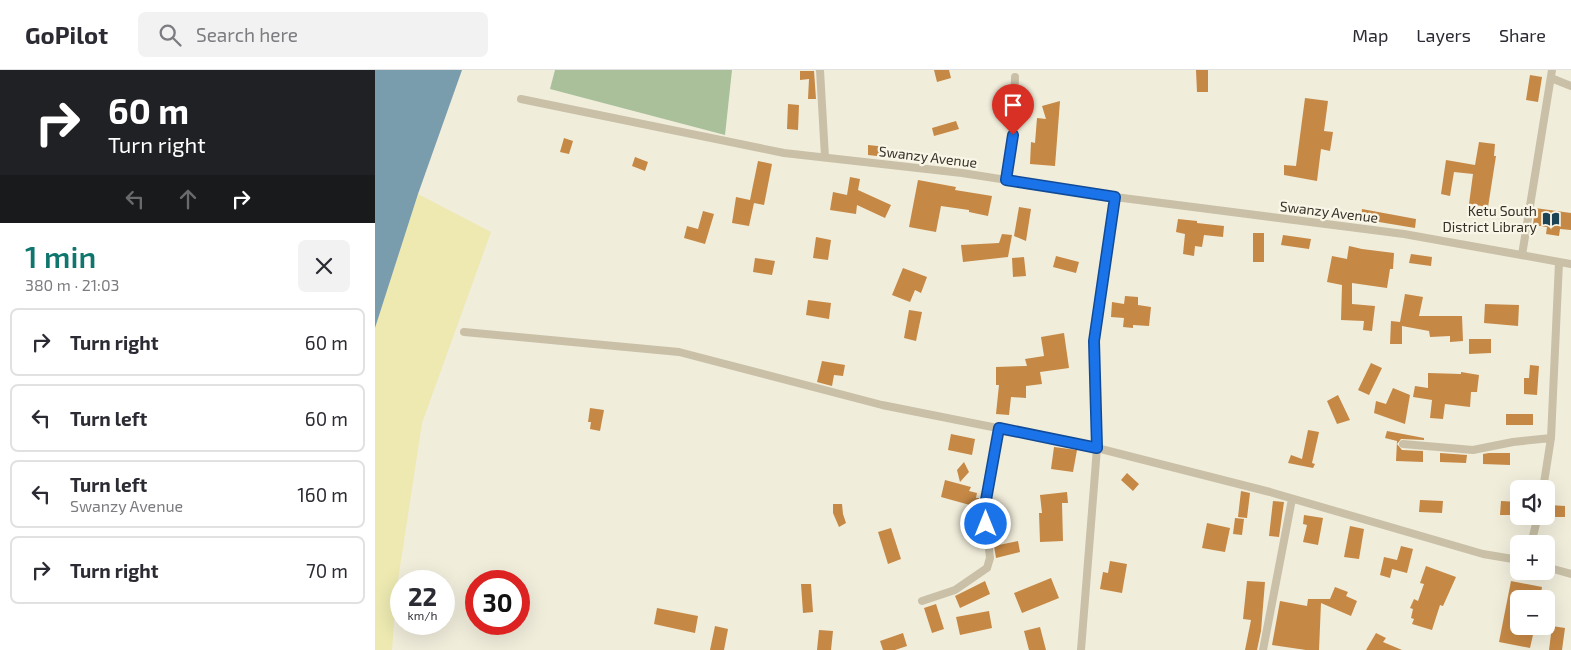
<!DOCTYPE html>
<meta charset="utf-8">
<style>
body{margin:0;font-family:"Exo 2",sans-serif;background:#f2f2f3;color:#2b2b33;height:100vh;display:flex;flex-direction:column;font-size:19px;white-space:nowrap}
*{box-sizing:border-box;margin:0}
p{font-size:16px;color:#7c7c81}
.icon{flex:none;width:28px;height:28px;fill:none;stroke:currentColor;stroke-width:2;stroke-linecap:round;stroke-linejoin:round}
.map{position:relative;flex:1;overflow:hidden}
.panel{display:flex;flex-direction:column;background:#fff;width:375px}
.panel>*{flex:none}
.guide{background:#202124;color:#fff;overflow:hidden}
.controls{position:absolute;left:1135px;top:410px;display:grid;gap:10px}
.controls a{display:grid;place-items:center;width:45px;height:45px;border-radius:8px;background:#fff;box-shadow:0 5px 20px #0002;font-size:25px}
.speed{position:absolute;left:15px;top:500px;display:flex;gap:10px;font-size:25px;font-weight:700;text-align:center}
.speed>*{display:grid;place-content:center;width:65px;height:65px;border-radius:50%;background:#fff;box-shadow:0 5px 20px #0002;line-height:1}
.speed small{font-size:12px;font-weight:400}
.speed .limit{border:8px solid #d22;background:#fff;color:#111}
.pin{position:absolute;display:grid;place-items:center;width:42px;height:42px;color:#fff;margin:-51px -21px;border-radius:50% 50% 50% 0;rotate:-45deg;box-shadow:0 0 5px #0007}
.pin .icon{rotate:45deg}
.me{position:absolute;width:55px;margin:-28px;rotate:0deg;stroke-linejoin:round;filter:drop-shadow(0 0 4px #0008)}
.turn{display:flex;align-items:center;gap:18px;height:105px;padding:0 25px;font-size:22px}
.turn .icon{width:65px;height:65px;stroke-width:2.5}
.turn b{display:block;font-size:35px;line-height:42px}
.lanes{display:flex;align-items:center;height:48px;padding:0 25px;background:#0003;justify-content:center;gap:25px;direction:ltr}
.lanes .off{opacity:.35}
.round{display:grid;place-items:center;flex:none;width:52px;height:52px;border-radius:8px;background:#f2f2f3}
.overview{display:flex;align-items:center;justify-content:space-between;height:85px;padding:0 25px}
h1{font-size:30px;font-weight:600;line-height:38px;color:#0f766e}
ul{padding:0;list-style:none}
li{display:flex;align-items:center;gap:15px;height:68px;margin:0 10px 8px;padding:0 15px;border:2px solid #e1e1e2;border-radius:8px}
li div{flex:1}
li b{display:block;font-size:19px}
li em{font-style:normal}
header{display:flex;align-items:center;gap:30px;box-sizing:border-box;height:70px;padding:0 25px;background:#fff;border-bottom:1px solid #e1e1e2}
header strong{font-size:24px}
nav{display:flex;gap:28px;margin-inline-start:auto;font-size:18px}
.search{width:350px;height:45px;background:#f2f2f3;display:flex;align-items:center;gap:12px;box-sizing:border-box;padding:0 18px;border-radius:8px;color:#7c7c81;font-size:19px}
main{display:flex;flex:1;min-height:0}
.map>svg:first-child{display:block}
</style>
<header>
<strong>GoPilot</strong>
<div class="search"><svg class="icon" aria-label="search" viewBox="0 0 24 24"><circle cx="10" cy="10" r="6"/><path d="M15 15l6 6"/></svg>Search here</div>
<nav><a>Map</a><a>Layers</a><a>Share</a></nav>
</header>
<main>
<section class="panel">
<div class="guide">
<div class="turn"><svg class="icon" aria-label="right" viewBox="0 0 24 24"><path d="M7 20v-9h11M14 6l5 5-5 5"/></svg><div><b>60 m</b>Turn right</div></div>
<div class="lanes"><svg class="icon off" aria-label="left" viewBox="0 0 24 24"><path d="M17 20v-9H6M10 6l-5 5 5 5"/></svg><svg class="icon off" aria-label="ahead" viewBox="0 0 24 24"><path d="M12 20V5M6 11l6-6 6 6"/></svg><svg class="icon" aria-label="right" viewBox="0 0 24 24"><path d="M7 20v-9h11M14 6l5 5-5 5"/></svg></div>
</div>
<div class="overview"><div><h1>1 min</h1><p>380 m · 21:03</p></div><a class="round"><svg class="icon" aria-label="close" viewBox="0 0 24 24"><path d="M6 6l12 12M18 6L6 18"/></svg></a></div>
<ul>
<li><svg class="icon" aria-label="right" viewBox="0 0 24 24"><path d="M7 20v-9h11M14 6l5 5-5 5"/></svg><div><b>Turn right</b></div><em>60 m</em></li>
<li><svg class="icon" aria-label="left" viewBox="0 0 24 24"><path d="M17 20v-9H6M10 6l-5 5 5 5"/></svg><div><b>Turn left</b></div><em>60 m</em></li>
<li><svg class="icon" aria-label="left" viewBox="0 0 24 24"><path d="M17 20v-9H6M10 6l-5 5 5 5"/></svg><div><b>Turn left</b><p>Swanzy Avenue</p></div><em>160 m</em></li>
<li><svg class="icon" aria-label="right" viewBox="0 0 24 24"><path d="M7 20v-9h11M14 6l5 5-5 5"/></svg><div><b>Turn right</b></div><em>70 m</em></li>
</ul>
</section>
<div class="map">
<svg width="1196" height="580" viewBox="0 0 1196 580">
<rect width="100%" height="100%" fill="#f1eddb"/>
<path fill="#a9c09b" d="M180,0H357L350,65L175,19Z"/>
<path fill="#ede9b1" d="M43,124L116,162L47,353L21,523L17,580H0V258Z"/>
<path fill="#7a9dae" d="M0,0H87L43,124L0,258Z"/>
<path fill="#c58845" d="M559,0H574L576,8L562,12Z
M821,0H833V22H822Z
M425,1H439L441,29H433L434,9L425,10Z
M1155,5L1167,7L1163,32L1151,30Z
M930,28L953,31L949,61L958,62L955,81L946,79L942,111L909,105V95L921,96Z
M685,31L680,96L655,94L656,72L660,73L662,48L671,49L667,36Z
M413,34L424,35L423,60L412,59Z
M581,51L584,59L559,66L557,58Z
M189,68L198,71L194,84L185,82Z
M1104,72L1120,74L1119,86H1121L1113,137L1094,134L1098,104L1079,102L1075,126L1066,124L1071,90L1100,95Z
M493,75L512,77L511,87L493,85Z
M260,87L273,92L270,101L257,96Z
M383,91L397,94L389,135L379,133L374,156L357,153L361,127L375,130Z
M475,107L485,109L483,120L516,135L510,148L482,135L481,144L455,140L458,122L472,125Z
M543,110L581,117L580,120L617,126L613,146L594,142V140L566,136L561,162L534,157Z
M644,137L656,139L651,171L639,166Z
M1160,138L1196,143V160L1185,159L1184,166L1171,164L1172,157L1158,155Z
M987,139L1041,149L1040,158L986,149Z
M328,141L339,144L330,174L309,168L312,156L323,159Z
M803,149L822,151V153L849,156L848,167L829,165L827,177L820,176L819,186L808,184L810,164L801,162Z
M878,163H889V192H878Z
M627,164L637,165L633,187L588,192L586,175L624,173Z
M908,165L936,169L934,179L906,175Z
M441,167L456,170L453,190L438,188Z
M974,176L987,179L1019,183L1018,199H1015L1012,218L977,213V234L1000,236L997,261L988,260L989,251L966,250L967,215L952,212L957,186L972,189Z
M1036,184L1057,187L1056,196L1034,193Z
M681,186L704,192L701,203L678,197Z
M649,187L651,206L638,207L637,188Z
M380,188L400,191L397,205L378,202Z
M528,198L552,207L546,223L540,220L535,232L517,225Z
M1030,224L1048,227L1044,246H1087L1088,271L1075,272V266L1055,267L1054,261L1027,256V274H1015L1016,251L1025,252Z
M750,226L763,227V235L776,237L774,256L758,255V258L748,257L749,248L736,247L737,232L749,234Z
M433,230L456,233L454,249L431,245Z
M1110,234L1144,235L1143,256L1109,253Z
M534,240L547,242L541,271L529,268Z
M689,263L694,298L665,302L667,314L651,316V328L636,327L634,345L621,344L624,315H621V297L652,296L650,289L669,286L666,267Z
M1094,269H1116V283L1094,284Z
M447,291L470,295L468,306L459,305L457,316L442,312Z
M996,293L1007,298L994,325L983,320Z
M1155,295L1164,296L1162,325L1149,324V308H1154Z
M1086,302L1104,305L1102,322H1096L1095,337L1070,334L1068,349L1055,348L1057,330L1038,327L1040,316L1053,318V303L1086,304Z
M1018,318L1035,325L1030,354L999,343L1001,331L1011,334Z
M963,325L975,350L962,354L952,331Z
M215,338L229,340L225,361L215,359L216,352H213Z
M1131,344H1158V355H1131Z
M933,360L944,362L937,393L940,394L938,398L913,393L916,385L927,389Z
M1012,361L1049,368V370L1026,369L1022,374L1027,380L1048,381V392L1021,391L1022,371L1010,368Z
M576,364L600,369L597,385L573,380Z
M679,377L702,380L698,402L676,399Z
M1065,383L1092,385L1091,393L1065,392Z
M1114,383H1135V395L1108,394V384Z
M589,392L594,402L585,412L582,400Z
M752,403L764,414L758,421L746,410Z
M570,410L596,417L594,421L602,423L601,428H604L602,437L566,427Z
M866,421L875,423L872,448L863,447Z
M692,422L693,433H687L688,471L665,472L664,443H667L665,425Z
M1045,430L1068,431L1067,443L1044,442Z
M898,431L909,432L904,467L894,466Z
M1126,431L1144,432V445H1125Z
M458,434H467L468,444L471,453L464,457L458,443Z
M1174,435L1190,436V447H1173Z
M929,445L948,448L943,475L928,472L932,455L928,454Z
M860,448L869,449L867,465L858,464Z
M832,453L855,458L850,482L827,478Z
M975,456L989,459L984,489L969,487Z
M516,458L526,489L513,494L503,462Z
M643,471L645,482L621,488L619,476Z
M1026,476L1038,479L1032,503L1017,499L1015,508L1005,505L1009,487L1022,490Z
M735,491L752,494L747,523L725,519L728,502L733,503Z
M1051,496L1081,507L1068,536L1065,535L1057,560L1037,554L1039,549L1036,548L1038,539L1035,538L1039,529L1043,531L1049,514L1045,513Z
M676,508L684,528L647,543L639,523Z
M610,511L615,524L585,538L580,526Z
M872,511L890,512L886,561L882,580H870L876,550L868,549Z
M1136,511L1167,517L1165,529H1144V556H1160L1155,578L1124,572Z
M426,514H436L438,542L428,543Z
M960,517L973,522L971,526L982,531L976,546L946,533L944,580H931L897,575L905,531L932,536L933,529H955Z
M561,534L569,559L557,563L549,538Z
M282,538L323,546L320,563L279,554Z
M614,541L617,558L585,565L581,547Z
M340,556L353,559L349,580H335Z
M1177,556L1190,558L1187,580H1174Z
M665,557L671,580H654L649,561Z
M444,560L458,561L456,580H442Z
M528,563L532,576L520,580H508L505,571Z
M1001,563L1011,568L1008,572L1027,580H991Z"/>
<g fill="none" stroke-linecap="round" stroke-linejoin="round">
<path stroke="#c9c0a7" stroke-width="8" d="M445,0L450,87
M1176,8L1196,16
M146,29L409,83L587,103L740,127L1029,164L1196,194
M631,110L638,65L640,7
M1147,185L1177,0
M89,262L304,282L507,335L722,378L895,422L1108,484L1144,490
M1028,374L1098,380L1138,372L1176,368
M1168,419L1176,368L1184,192
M1156,474L1163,446
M1171,497L1196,504
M547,531L580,520L612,498L615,488L611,454V430L624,359
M706,580L722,378L719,271L740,127
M888,580L917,429"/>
</g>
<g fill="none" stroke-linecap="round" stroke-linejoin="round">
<g stroke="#114b97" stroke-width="12">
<path id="route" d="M611,454V430L624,358L722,378L719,271L740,127L631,110L638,65"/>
</g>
<use href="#route" stroke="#1a73e8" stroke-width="9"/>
</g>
<defs>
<g id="library-bare" transform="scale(1.35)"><path d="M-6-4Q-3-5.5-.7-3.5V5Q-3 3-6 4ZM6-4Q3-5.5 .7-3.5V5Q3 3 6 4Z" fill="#1d4357" stroke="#f9f6e7" stroke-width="2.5" paint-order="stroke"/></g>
</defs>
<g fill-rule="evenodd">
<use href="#library-bare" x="1176" y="149"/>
</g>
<g text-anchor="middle" stroke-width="4.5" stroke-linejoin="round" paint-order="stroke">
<g font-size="14" fill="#363027" stroke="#f9f6e7">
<text transform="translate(553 87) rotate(7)" y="5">Swanzy Avenue</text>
<text transform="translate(954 142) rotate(7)" y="5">Swanzy Avenue</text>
</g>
<g font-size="14" fill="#363027" stroke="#f9f6e7" text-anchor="end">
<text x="1162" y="146">Ketu South<tspan x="1162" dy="16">District Library</tspan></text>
</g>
</g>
</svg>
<div class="controls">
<a><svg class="icon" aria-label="sound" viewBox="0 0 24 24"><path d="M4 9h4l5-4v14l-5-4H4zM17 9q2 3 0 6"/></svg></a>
<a>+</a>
<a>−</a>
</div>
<div class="speed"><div>22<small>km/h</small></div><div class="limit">30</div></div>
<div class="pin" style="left:638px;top:65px;background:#d93025"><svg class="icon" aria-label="arrive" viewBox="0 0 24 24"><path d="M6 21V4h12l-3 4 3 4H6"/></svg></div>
<svg class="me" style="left:611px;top:454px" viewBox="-20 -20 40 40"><circle r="17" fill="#1a73e8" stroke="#fff" stroke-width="3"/><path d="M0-11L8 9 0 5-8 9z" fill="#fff"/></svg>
</div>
</main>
